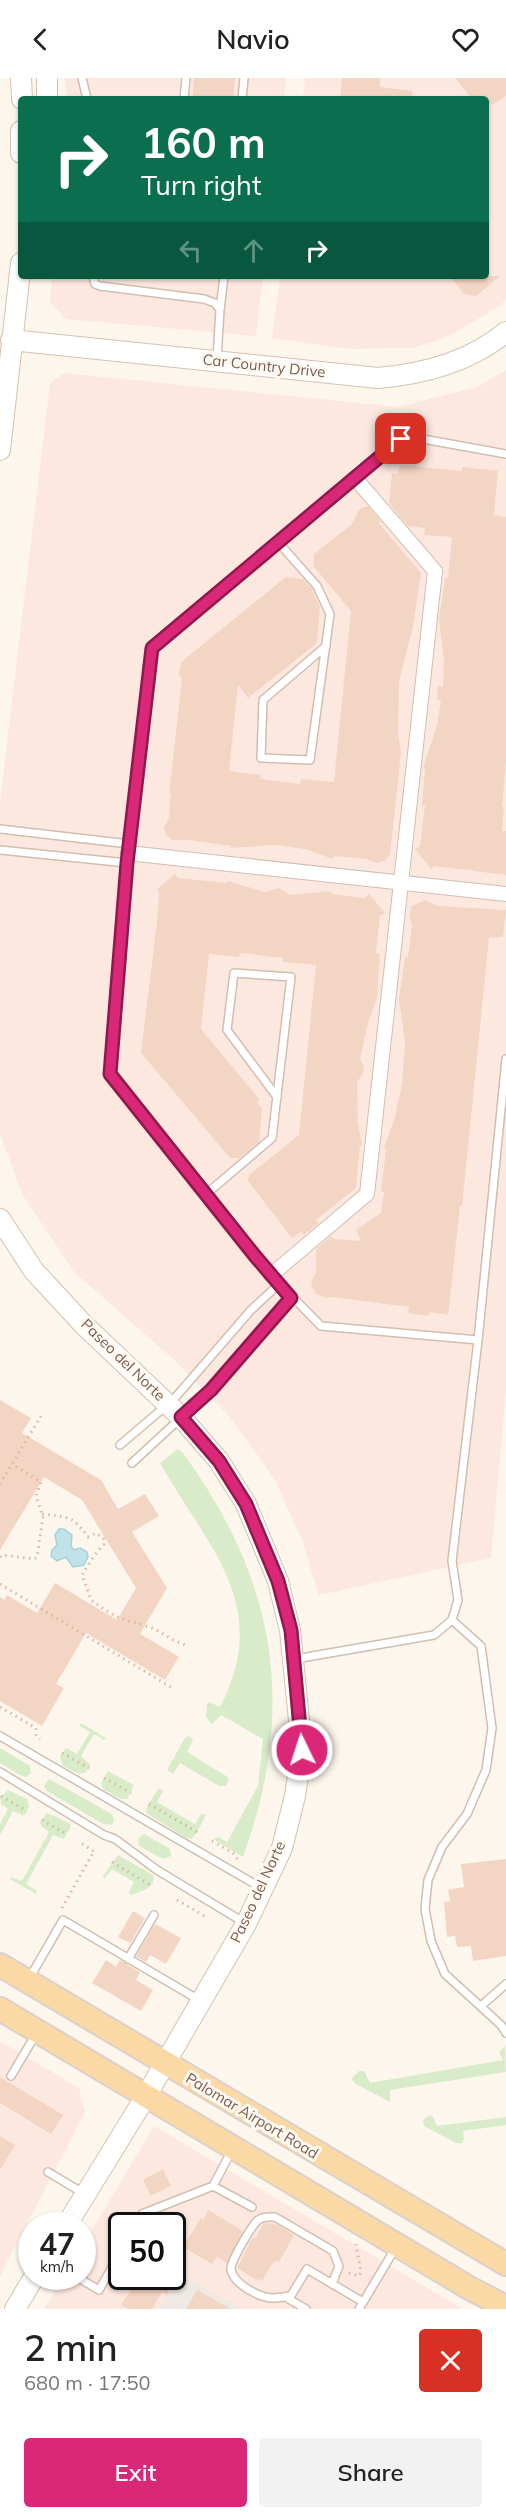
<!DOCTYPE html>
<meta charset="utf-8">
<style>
body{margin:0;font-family:Mulish,sans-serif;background:#f2f2f2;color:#222;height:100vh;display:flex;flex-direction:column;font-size:22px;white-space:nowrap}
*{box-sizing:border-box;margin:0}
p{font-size:20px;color:#767676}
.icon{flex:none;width:33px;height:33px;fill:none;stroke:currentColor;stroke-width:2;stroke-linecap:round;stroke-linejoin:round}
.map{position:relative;height:2231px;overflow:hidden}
.drawer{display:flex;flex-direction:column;background:#fff;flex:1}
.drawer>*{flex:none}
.banner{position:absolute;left:18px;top:18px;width:471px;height:183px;border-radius:6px;box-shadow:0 2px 4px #0004;background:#0b6e4f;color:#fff;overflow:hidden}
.speed{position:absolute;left:18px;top:2134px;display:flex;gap:12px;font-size:30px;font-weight:700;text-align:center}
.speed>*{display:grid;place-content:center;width:78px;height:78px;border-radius:50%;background:#fff;box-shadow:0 2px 4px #0004;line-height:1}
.speed small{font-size:15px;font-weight:400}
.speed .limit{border:3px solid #111;border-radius:9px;background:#fff;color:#111}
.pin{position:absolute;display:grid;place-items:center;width:51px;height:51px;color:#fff;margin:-26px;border-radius:12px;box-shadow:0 3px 9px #0006}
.me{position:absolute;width:66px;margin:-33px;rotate:356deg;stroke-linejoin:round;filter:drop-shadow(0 0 4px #0008)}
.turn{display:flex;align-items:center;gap:21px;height:126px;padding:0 24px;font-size:27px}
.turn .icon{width:78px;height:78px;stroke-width:2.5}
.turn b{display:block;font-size:42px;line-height:51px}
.lanes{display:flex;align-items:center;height:57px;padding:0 24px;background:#0003;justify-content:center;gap:30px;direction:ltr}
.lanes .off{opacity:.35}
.round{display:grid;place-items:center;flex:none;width:63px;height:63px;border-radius:6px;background:#f2f2f2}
.headline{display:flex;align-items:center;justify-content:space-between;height:102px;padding:0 24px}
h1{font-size:36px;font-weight:600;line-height:45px}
.cta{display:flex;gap:12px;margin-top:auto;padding:12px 24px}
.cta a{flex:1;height:69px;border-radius:6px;background:#db2777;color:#fff;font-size:24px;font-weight:600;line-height:69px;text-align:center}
.cta a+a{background:#f2f2f2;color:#222}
header{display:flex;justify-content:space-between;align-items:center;height:78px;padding:0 24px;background:#fff;font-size:27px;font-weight:600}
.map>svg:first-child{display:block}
</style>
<header><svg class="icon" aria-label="back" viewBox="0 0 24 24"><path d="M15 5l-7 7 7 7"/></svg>Navio<svg class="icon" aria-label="heart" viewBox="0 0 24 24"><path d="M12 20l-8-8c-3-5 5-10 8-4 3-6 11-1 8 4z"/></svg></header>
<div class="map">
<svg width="506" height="2231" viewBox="0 0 506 2231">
<rect width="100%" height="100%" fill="#fdf6ec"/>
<path fill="#fde8e0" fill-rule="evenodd" d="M65,0H286L284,21H67Z
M305,0H506V221L501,227L448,259L412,270L351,271L272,260L280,198H486V21H303Z
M52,198H263L256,258L66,241L50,224Z
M506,292V1315L491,1480L319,1517L302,1462L274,1400L228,1337L172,1280L74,1194L22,1116L0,1056V723L50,305L64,295L398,329L477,309Z
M0,1963L79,2010L85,2034L0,2198Z
M154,2048L463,2231H241L181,2198L160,2231H44L64,2199H82L83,2167ZM122,2148H172V2199H122Z"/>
<path fill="#efe9e4" d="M181,2197L241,2231H160Z"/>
<path fill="#d8ecc9" d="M178,1371L183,1375C277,1504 297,1629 243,1779L213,1761L219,1759L227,1764L258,1708L263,1661L221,1637L212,1646L206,1639L207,1626L209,1624L220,1629C273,1527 208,1470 160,1385Z
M81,1645L106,1660L104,1662L94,1656L81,1678L90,1687L86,1694L79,1696L63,1688L60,1679L66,1670L77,1676L90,1654L80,1648Z
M189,1658L193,1662L187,1674L226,1698L229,1701L226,1708H219L180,1685L173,1696L168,1693V1690L185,1660Z
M0,1670L30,1688L31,1695L26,1699L22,1698L0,1685Z
M108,1693L134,1707L127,1721H121L103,1711L101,1705Z
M49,1701L112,1736L114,1742L112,1747L103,1746L47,1713L44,1708Z
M159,1710L163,1713L157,1724L195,1746L201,1736L206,1737L196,1756L191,1761L186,1760L146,1735L147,1728Z
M8,1712L27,1721L29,1728L26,1736L22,1737L13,1733L0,1757V1746L8,1731L1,1726L0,1720Z
M47,1735L69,1745L71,1748L64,1761L53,1757L26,1806L37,1813L36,1816L10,1801V1799L22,1803L49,1754L41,1748L40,1744Z
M144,1756L170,1771L171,1778L163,1781L139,1768L138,1761Z
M118,1777L153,1797C156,1811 141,1813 130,1817L129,1814L134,1804L112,1791L104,1801L103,1798Z
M505,1968L506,1994L390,2012V2024L356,2006L351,2001L359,1993H364L370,2005L503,1982L499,1974Z
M430,2037L433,2039L437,2048L506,2039V2047L463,2053L464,2061L462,2065H456L424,2048L423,2042Z"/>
<path fill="#bfe3e8" stroke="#a5d3da" stroke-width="1.5" d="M59,1451H64L72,1457L71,1468L74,1472L80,1470L87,1474L88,1479L84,1487L73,1489L66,1479L57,1483L51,1478L52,1472L57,1467L55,1457Z"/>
<path fill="#f3d5c3" d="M194,0H235L233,21H192Z
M342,0H380V9L413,13L412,21H340Z
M455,0H506V18L494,26H486V21H472Z
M450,198H500L476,218L464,216Z
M400,387L462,393V389L498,393L494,437L506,439V684L502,729H504L502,753H506V797L434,788L431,791L415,771L420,768L425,727H422L425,691L423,690L437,647L441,622H437L438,608L443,609L444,583L439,541L445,500H448L452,459L424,457L425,450L408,448L389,425L392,395L398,396Z
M368,428L382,445L378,444L421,495L413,549L399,603L398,656L401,675L390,777L384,783L377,785L366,781L335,778L333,781L305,771L275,767L230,770L231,768L190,762H172L166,757L164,750L169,739L171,715L169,716L182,601L179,597L181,584L286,499L303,501L312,511L320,529L317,565L248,620L238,607L229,693L261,697L260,701L300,706L301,701L334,704L351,533L314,489V476L352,446L359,431Z
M175,796L178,800L227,805L228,803L265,814L279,810L290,817L331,813L332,816L365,820L369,816L385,835L380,838L376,875L380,876L377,919L368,945L360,981L364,990L363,996L357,1004L358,1044L362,1068H360L356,1110L316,1142L319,1145L304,1157L301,1154L292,1160L248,1103L249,1097L299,1057L316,887L283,884V880L240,875L239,879L209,876L201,951L260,1022L257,1024L262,1031L259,1064L239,1080H230L141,975L157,844L159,814L157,811Z
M425,822L438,828L506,832L503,859L489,860L462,1128H460L448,1237L429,1234V1238L408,1235L409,1229L332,1219L326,1220L315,1215L311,1205L316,1194V1171L331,1158L334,1161L361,1163L356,1152L381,1135L384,1114H381L386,1071L384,1070L395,1039L402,1006L405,964L399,921L405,879H408L412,847L409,837L412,828Z
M0,1322L31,1340L22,1355L101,1402L118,1431L145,1416L159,1438L132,1454L167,1510L140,1556L179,1579L165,1602L86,1555L56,1606L64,1610L42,1648L0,1623V1519L4,1522L7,1517L37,1535L55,1505L117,1542L136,1510L82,1422L44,1399L0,1472Z
M506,1781V1878L473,1883L471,1868L457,1869L455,1858L447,1859L444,1824L450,1823L448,1812L464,1809L461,1786Z
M133,1833L145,1840L126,1873L130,1865L118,1859Z
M155,1846L181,1860L166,1886L150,1877L146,1884L136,1878Z
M106,1882L116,1889L120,1882L140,1894L136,1902L153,1912L141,1933L92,1905Z
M0,1999L63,2037L51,2056L0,2025Z
M0,2058L15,2067L0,2092Z
M163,2091L171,2108L151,2118L143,2102Z
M208,2132L243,2153L227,2185L217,2179L212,2186L183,2169L201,2140L203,2142Z
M264,2145L276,2146L294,2157L279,2184L276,2183L272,2186L262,2203L259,2201L258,2203L237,2190L251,2162L256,2159Z
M140,2199H177L167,2217L162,2214L152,2231H129L121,2227Z
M197,2212L231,2231H186Z"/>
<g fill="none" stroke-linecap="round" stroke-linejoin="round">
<g stroke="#d1beb0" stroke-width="10">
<path id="lane" d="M82,0L87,21
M184,21L186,0
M242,21L244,0
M93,198L95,206L100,208L204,221L215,225L220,232L217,281
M220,232L224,198
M278,464L317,508L330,536L310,682L261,680L263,622L326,568
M0,751L129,766
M0,772L127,785
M205,1117L272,1060L291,899L234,895L227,952L277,1019
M478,1262L321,1248L271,1197L110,996L127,785L152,570L401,361H423L506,376
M120,1367L174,1321L251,1232L279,1206
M132,1385L211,1312L291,1220
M452,1542L481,1568L492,1650L486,1692L467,1736L442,1769L428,1802L425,1831L431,1863L445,1896L501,1947L506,1955
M295,1581L434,1557L452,1542L458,1522L452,1483L478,1262L506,981
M0,1658L260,1809
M0,1694L104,1757L115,1761L157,1792L245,1845
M128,1881L154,1837
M29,1901L63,1842L199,1922
M481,1928L506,1906
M11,1998L36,1956
M48,2094L83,2115
M213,2108L252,2129
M135,2148L142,2136L213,2108L231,2074
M77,2199L99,2212L122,2172
M290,2218C284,2219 278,2220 272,2220C258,2219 234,2206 231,2192C230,2184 251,2149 257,2143C263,2138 268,2139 275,2139L333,2173L339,2188L332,2206
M306,2231L289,2221L307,2191L363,2224
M359,2231L396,2169"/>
</g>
<g stroke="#d1beb0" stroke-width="16">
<path id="street" d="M128,775L506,816
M271,1197L367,1116L435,493L355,400"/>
</g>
<g stroke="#d6c0b0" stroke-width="22">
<path id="secondary" d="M21,0L22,21
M47,0V21
M21,53V75
M11,262L378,300C424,296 470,284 506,254
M0,372L21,185
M0,1141L34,1193L84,1247L181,1339L219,1383L246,1426L278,1503L290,1552L302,1672L295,1718L282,1770L246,1846L146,2018L66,2148
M15,2231L34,2199"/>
</g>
<g stroke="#dad1cd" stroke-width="26">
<path id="primary" d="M0,1887L506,2186
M0,1931L471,2211L506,2229"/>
</g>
<path stroke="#d9b8a5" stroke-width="3" stroke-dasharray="1.5 4.5" stroke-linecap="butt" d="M0,1406L41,1338
M42,1436C69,1440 71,1436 88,1459L96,1455L104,1461V1466C96,1474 88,1487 82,1497L91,1522L102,1530L117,1539L155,1551L175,1563L189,1568
M0,1479L2,1477L34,1481L37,1479L43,1439L36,1418L41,1404L12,1386
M0,1506L174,1611
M0,1629L36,1650V1658L40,1661
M62,1675L89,1690
M104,1700L131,1715
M1,1718L27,1733
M149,1726L197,1754
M42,1742L68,1757
M212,1763L233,1775L239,1783
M82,1766L97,1775
M112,1784L152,1808
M177,1822L208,1840
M62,1830L94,1773
M349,2195L359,2198L361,2194L356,2166"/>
<use href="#lane" stroke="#fff" stroke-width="7"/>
<use href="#street" stroke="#fff" stroke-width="14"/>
<use href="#secondary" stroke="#fff" stroke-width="20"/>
<use href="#primary" stroke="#fbd9a5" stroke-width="22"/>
</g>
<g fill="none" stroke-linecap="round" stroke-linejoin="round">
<g stroke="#8e194d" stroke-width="15">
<path id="route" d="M302,1672L291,1552L278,1503L246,1426L219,1383L181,1339L211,1312L291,1220L255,1178L110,996L127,785L152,570L401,361"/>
</g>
<use href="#route" stroke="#db2777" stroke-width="10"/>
</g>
<g text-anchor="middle" stroke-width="6" stroke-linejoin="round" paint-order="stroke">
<g font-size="15" fill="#7a5c4d" stroke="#fffaf3">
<text transform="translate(264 288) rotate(6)" y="5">Car Country Drive</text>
<text transform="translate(123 1282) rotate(44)" y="5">Paseo del Norte</text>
<text transform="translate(258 1814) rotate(-65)" y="5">Paseo del Norte</text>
<text transform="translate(252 2038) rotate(31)" y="5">Palomar Airport Road</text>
</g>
</g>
</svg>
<div class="speed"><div>47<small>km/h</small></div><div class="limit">50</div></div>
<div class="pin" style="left:401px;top:361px;background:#d93025"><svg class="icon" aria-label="arrive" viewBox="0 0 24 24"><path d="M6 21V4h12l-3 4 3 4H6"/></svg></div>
<svg class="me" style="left:302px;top:1672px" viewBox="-20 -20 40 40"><circle r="17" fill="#db2777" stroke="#fff" stroke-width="3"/><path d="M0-11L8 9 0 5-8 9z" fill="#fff"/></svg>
<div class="banner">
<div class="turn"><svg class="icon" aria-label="right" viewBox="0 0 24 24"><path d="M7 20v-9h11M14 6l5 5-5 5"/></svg><div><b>160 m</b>Turn right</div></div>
<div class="lanes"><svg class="icon off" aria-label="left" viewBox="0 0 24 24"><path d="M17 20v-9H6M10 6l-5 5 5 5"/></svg><svg class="icon off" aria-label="ahead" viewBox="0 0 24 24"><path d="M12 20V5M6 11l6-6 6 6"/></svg><svg class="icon" aria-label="right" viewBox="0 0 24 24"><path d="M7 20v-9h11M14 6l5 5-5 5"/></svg></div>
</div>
</div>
<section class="drawer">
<div class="headline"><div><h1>2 min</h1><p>680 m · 17:50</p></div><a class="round" style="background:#d93025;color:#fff"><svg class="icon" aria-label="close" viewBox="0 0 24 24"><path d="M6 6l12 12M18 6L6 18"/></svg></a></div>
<div class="cta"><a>Exit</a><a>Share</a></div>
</section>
